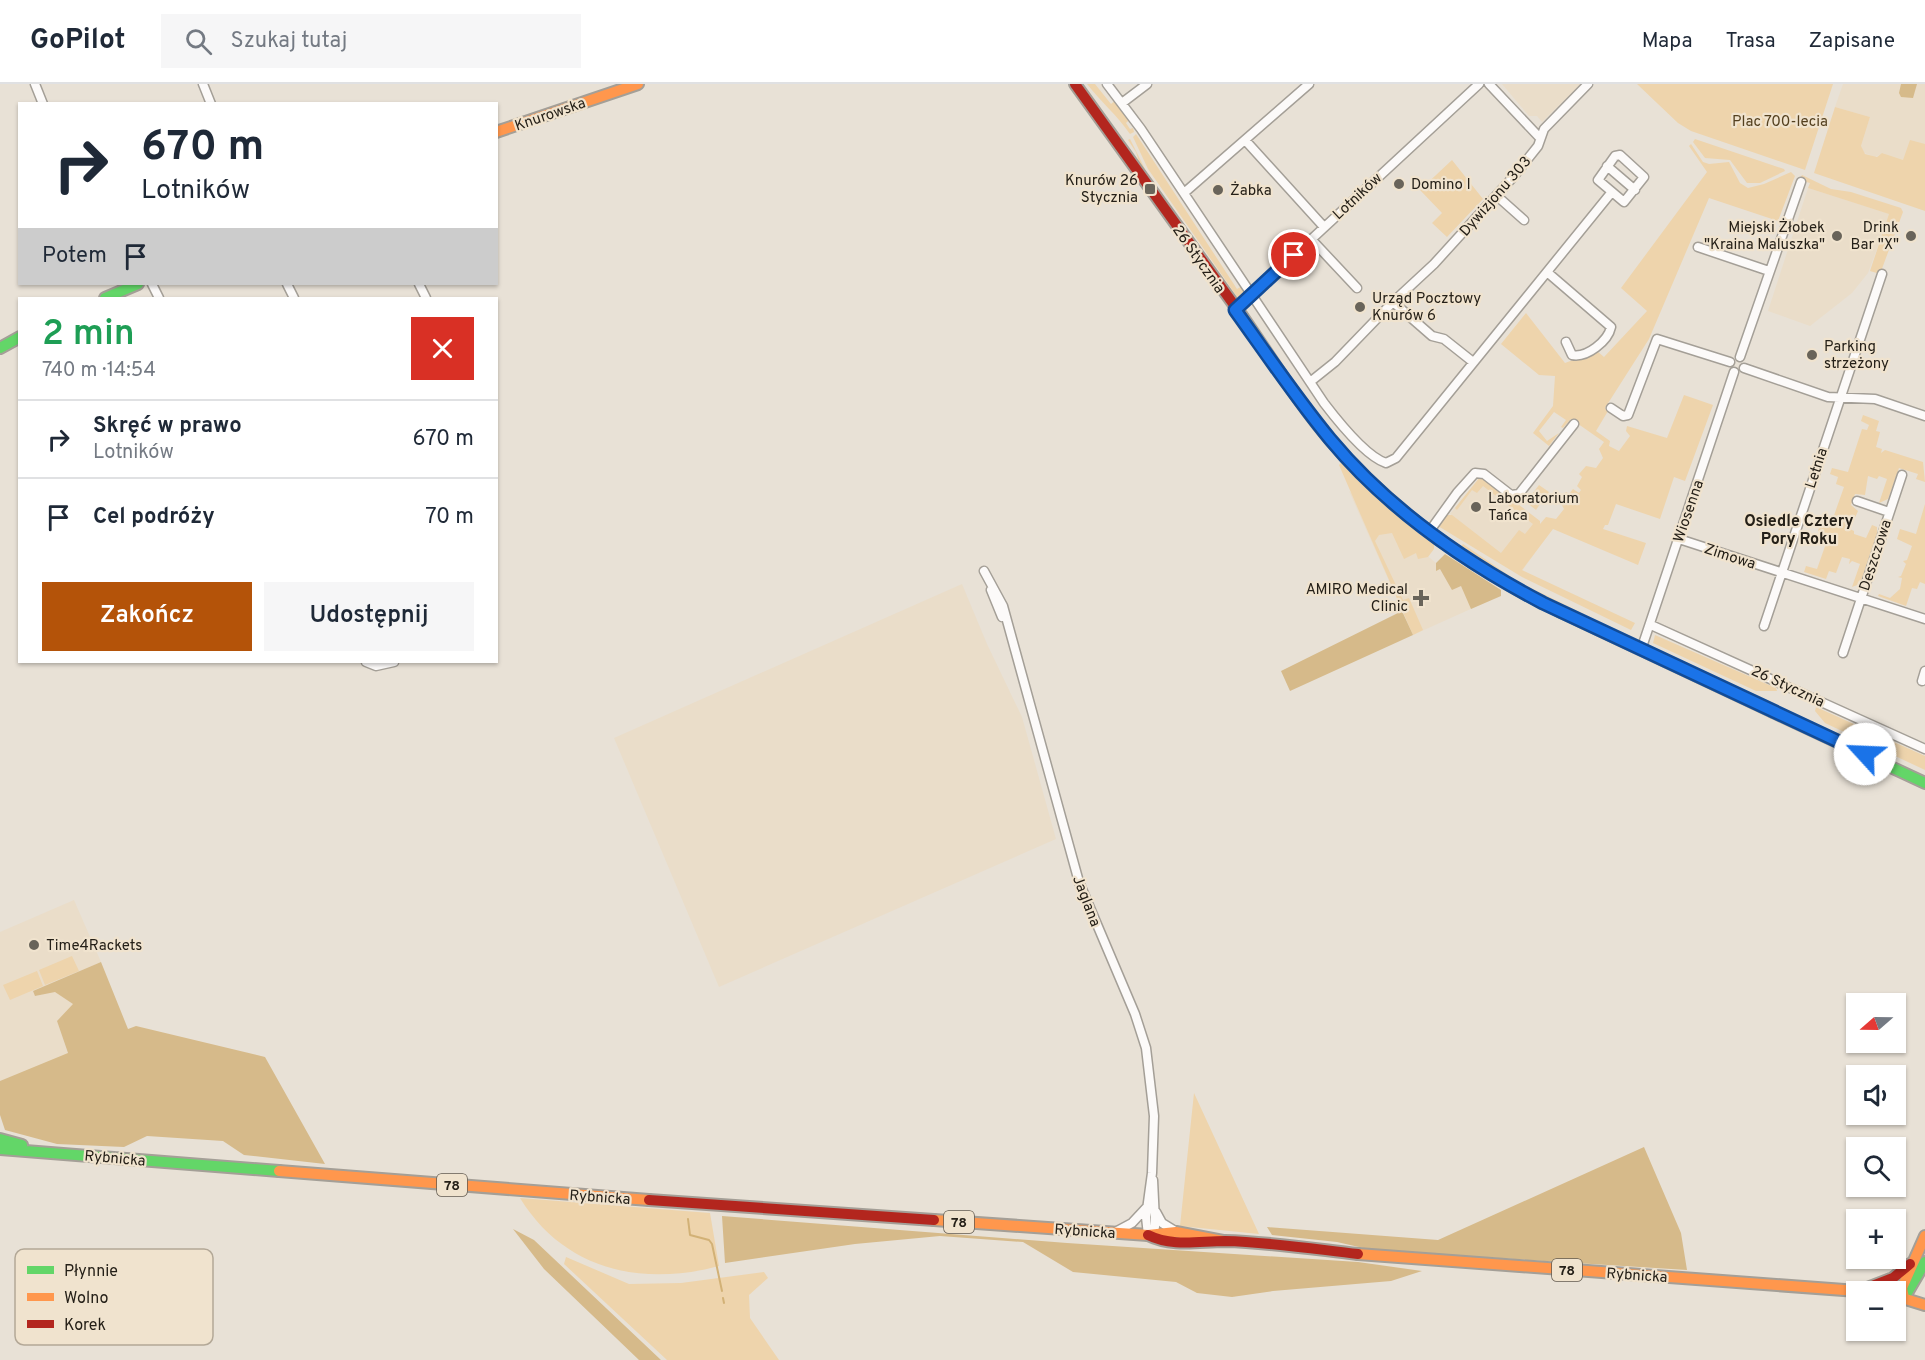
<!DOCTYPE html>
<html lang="pl">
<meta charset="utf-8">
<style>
body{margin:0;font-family:Overpass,sans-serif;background:#f6f6f7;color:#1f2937;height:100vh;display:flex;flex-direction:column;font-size:22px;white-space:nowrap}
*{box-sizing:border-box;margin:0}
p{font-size:20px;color:#747a83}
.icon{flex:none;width:33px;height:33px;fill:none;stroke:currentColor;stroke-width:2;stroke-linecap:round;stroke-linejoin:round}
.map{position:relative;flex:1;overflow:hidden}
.sheet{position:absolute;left:18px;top:213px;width:480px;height:366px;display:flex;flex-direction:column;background:#fff;border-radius:0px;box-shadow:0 2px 4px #0004}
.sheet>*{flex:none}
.banner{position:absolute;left:18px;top:18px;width:480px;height:183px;border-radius:0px;box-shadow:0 2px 4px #0004;background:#fff;color:#1f2937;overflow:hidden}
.needle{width:39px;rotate:250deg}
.controls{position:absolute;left:1846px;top:909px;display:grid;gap:12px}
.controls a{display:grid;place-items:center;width:60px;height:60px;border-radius:0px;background:#fff;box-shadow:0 2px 4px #0004;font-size:30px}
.pin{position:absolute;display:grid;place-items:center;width:51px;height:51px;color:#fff;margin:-26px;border:3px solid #fff;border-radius:50%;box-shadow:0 2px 6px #0007}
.me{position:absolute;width:66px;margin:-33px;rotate:295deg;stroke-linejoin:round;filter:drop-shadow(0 0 4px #0008)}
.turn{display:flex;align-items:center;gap:21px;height:126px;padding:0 24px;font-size:27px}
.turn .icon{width:78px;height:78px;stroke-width:2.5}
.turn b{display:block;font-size:42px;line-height:51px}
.then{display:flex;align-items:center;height:57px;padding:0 24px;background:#0003;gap:12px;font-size:22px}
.round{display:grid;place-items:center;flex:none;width:63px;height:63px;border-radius:0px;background:#f6f6f7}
.head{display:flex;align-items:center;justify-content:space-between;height:102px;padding:0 24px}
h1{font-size:36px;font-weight:600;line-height:45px;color:#1e9e55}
.action{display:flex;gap:12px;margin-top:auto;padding:12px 24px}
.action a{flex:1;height:69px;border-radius:0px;background:#b45309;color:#fff;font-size:24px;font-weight:600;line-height:69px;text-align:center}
.action a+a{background:#f6f6f7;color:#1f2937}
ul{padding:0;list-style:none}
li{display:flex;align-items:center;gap:18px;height:78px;padding:0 24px;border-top:2px solid #e0e1e3}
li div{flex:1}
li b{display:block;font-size:22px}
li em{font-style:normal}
header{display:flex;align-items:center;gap:36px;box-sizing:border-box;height:84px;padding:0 30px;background:#fff;border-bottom:2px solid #e0e1e3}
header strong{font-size:28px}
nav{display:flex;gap:33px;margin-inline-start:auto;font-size:21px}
.search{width:420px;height:54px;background:#f6f6f7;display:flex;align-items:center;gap:15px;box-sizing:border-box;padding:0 21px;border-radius:0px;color:#747a83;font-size:22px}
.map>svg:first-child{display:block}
</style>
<header>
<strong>GoPilot</strong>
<div class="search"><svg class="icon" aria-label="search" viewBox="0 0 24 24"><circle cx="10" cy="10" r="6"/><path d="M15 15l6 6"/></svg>Szukaj tutaj</div>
<nav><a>Mapa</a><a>Trasa</a><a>Zapisane</a></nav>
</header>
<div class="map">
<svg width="1925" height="1276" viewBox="0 0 1925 1276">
<rect width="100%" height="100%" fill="#e8e1d6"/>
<path fill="#eaddc9" d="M1502,0H1581L1542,38L1537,32H1529Z
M1843,0H1925V91L1883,69L1875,73L1862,68L1861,62L1870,33L1835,23Z
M1808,104L1890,130L1868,189L1852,209L1810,242L1768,227Z
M1480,393L1550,448L1522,487L1450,430Z
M1349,407L1436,479L1484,519L1413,551Z
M962,500L987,560L1022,633L1056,755L719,903L614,654Z
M74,816L101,878L33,907L36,912L55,907L74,920L57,937L68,970L0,997V848Z"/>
<path fill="#eed4ac" d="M1087,0H1095L1111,20L1116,16L1130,35L1126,39L1130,45L1133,44L1134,48L1130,50C1117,31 1101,18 1087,0Z
M1637,0H1833L1805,86L1691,47L1678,39Z
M1835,23L1870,33L1861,62L1865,70L1877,73L1882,69L1903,76L1910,56L1925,60V127L1814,89Z
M1136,50L1237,205L1242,202L1245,208L1238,214L1148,85L1133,53Z
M1130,55L1146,87L1234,213L1141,85L1136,68L1128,56Z
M1695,55L1784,85L1785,87L1760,99H1747L1730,76L1705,74L1693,58Z
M1691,60L1703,78L1709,80L1729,78L1740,99L1748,104L1764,100L1791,88L1795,92L1778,137L1709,114L1649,255L1605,324L1608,327L1596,347L1610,357L1609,362L1619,367L1630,352L1626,347L1627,342L1667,354L1684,311L1713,321L1685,397L1674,393L1660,435L1616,420L1608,441H1605L1603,445L1646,459L1638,481L1553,445L1522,486L1635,539L1631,546L1522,493L1438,442L1447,431H1452L1501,469L1519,446L1525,450L1533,440L1483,402L1477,409L1472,406L1457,426L1455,424L1480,393L1491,402L1492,400L1540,437V440L1546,433L1556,435L1564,425L1559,416L1566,408L1569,410L1573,405L1579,409L1581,406L1577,402L1582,393L1579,390L1586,382L1596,384L1603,374L1599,365L1604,358L1571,335L1563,344L1561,343L1566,336L1554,328L1539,347L1547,357L1559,349L1549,362L1533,349L1553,322L1555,292L1539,291L1501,260L1526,229L1565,279L1597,267L1604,273L1647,227L1621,204L1707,88L1689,62Z
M1452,76L1483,115L1447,153L1432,139L1442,129L1420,106Z
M1802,91L1831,105L1851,108L1901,124L1903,128L1880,190L1870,187L1889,130L1808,104L1810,99L1799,96Z
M1863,331L1879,337L1876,347L1880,348L1876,363L1882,365L1881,369L1885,366L1923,378L1925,398L1916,395L1918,390L1899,384L1888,415L1879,419L1887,395L1879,392L1877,395L1868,392L1865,411L1855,410L1851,421L1858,427L1850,445L1854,447V450L1866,454L1872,441L1877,443V450L1860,500L1852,503L1860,480L1852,477L1849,480L1850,475L1842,473L1836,489L1829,487L1826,495L1804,488L1806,482L1817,485L1829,451L1818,447L1820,440L1829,442L1830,439L1824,435L1832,437L1844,403L1836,400L1838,393L1830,390L1832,384L1848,388L1862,345L1867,346L1869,341L1861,337Z
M1343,377L1403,435L1434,459V465L1428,473L1418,475L1416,469L1404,475L1392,449L1379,451L1375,457L1403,516L1409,514L1423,546L1413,551L1339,381Z
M1539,401L1549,408L1545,414L1541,411L1537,417L1540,420L1536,426L1526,418Z
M1925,420V500L1920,498L1917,505L1912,504L1906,522L1878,512L1879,510L1890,514L1900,505L1902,494L1898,493L1901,492L1906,480L1903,477L1907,476L1912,462L1897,455L1900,445L1916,450Z
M1463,460L1517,497L1584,530L1580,532L1517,501L1459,465Z
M1655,551L1776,604L1777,607H1756L1653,559Z
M1816,623L1925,672V686L1825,639L1815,627Z
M72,872L79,887L45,901L39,886Z
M37,887L43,902L10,916L3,901Z
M1194,1009L1259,1150L1180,1142Z
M520,1114L710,1129L719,1182C642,1203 564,1186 520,1114Z
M566,1173L629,1200L681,1199L764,1188L768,1194L749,1211L750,1234L779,1276H667L564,1180Z"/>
<path fill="#d6ba8a" d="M1901,0H1917L1913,14L1901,13L1899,9Z
M1445,470L1501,506V512L1471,525L1461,502L1452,506L1440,485L1436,487V479Z
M1402,527L1413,551L1290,607L1281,587Z
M101,878L128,945L136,942L265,973L325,1080L244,1071L223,1057L147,1052L124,1063L57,1060L5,1046L0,1031V997L68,969L57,937L73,920L55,908L35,912L33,907Z
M1644,1063L1681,1149L1687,1186L1372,1166L1337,1158L1272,1151L1267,1143L1438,1156Z
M722,1132L1067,1159L1358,1178L1422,1187L1391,1197L1273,1207L1232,1213L1197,1209L1176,1198L1073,1188L1023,1158L940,1152L855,1160L725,1179Z
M513,1145L534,1156L661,1276H639L544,1185Z"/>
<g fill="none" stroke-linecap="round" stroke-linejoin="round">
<path stroke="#d2b176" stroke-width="2" d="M688,1135L690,1151L709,1156L712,1160L722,1207
M723,1214L724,1219"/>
<g stroke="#a49f97" stroke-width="11">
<path id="street" d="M35,0L43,20
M203,0L211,20
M1107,0L1141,45L1324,319C1337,336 1365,372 1386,379L1396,374L1611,109
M1489,0L1540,54
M1122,19L1147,0
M1245,56L1324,143
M1620,71L1644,93L1624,118L1598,96L1615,72Z
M1607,82L1635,106
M1184,109L1309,0
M1497,112L1524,136
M1311,155L1357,204
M1698,163L1769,187
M1547,188L1611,243C1608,257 1587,274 1572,271L1566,258
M152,200L159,214
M287,200L294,214
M419,200L426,214
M1393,218L1432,252L1444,255L1473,278
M1235,226L1479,0
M1740,273L1801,98
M1744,284L1828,313L1875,315L1925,332
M1310,298L1335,278L1393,218L1434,180L1514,92L1538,62L1544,45L1588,0
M1611,324L1623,332L1628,331L1657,255L1730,278
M1857,417L1889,428
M1429,448L1457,409L1475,389L1484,390L1511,411L1519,410L1574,340
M1679,455L1925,535
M984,487L1003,522L1079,798L1135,930L1146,964L1154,1032L1152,1089L1146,1133L1148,1151
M991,506L1002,533
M1651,541L1925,665
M1764,542L1882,190
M1641,566L1734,288
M1843,569L1902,391
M366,578L376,582L394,578
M1922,597L1925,587
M1156,1128L1162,1139L1175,1147
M1117,1147L1132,1139L1146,1124
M1148,1151L1155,1143V1137L1153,1096"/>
</g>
<g stroke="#a49f97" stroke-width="14">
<path id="fast" d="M105,214L138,200
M1242,232C1270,272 1300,322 1332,358C1396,430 1475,487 1561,528
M0,264L20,253
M1773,628L1925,699
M0,1055L22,1061
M0,1065L279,1087
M1904,1214L1925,1178"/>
</g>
<g stroke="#a49f97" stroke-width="14">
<path id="slow" d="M496,48L638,0
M279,1087L649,1116
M934,1136L1148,1151L1176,1148L1223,1157
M1358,1170L1871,1208
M1896,1212L1925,1221
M1904,1214L1902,1204L1925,1152"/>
</g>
<g stroke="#a49f97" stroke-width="14">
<path id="jam" d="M1075,0L1242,232
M1561,528L1773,628
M649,1116L934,1136
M1148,1151C1172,1163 1199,1157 1225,1157C1269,1158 1314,1165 1358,1170
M1862,1206L1893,1194L1910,1180"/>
</g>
<use href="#street" stroke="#fcfaf9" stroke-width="8"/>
<use href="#fast" stroke="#63d668" stroke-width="10"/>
<use href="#slow" stroke="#ff974d" stroke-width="10"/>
<use href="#jam" stroke="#b3261e" stroke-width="10"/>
</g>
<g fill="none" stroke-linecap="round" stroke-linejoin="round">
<g stroke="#114b97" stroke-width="15">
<path id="route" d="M1294,171L1235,226C1266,269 1296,314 1330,355C1388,425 1463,477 1543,519L1865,670"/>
</g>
<use href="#route" stroke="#1a73e8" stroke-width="10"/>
</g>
<g fill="#69645a" stroke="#f0e3ce" stroke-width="2">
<circle cx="1399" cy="100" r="6"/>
<rect x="1144" y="99" width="12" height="12" rx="3"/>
<circle cx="1218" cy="106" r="6"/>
<circle cx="1837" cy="152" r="6"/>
<circle cx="1911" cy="152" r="6"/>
<circle cx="1360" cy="223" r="6"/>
<circle cx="1812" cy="271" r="6"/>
<circle cx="1476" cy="423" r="6"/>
<path d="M1418 505h6v6h6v6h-6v6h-6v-6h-6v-6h6z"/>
<circle cx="34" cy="861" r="6"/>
</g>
<g text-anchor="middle" stroke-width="4.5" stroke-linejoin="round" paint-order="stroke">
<g fill="#f0e3ce" stroke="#625a4f" stroke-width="1.5">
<rect x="437" y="1090" width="30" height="22" rx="4.5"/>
<rect x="944" y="1127" width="30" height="22" rx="4.5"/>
<rect x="1552" y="1175" width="30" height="22" rx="4.5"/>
</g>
<g font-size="14" font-weight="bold" fill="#252018">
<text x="452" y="1106">78</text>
<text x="959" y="1143">78</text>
<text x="1567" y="1191">78</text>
</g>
<g font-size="15" fill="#252018" stroke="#f0e3ce">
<text transform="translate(550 30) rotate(-19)" y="5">Knurowska</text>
<text transform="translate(1357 112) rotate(-43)" y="5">Lotników</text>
<text transform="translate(1495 112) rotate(-49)" y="5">Dywizjonu 303</text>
<text transform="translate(1199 175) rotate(55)" y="5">26 Stycznia</text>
<text transform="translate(1816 384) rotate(-72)" y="5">Letnia</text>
<text transform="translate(1688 427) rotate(-71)" y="5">Wiosenna</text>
<text transform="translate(1875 471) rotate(-72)" y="5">Deszczowa</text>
<text transform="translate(1730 472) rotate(18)" y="5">Zimowa</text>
<text transform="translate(1788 602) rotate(25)" y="5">26 Stycznia</text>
<text transform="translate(1087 817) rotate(69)" y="5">Jaglana</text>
<text transform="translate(115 1074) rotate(5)" y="5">Rybnicka</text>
<text transform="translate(600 1113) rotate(4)" y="5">Rybnicka</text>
<text transform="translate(1085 1147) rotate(4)" y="5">Rybnicka</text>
<text transform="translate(1637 1191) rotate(4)" y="5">Rybnicka</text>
</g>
<g font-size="15" fill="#54401f" stroke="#f0e3ce">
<text x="1780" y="42">Plac 700-lecia</text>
</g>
<g font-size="15" fill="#252018" stroke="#f0e3ce" text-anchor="start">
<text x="1138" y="101" text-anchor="end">Knurów 26<tspan x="1138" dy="17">Stycznia</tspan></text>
<text x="1411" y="105">Domino I</text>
<text x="1230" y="111">Żabka</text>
<text x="1825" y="148" text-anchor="end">Miejski Żłobek<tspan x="1825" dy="17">"Kraina Maluszka"</tspan></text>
<text x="1899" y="148" text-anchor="end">Drink<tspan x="1899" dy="17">Bar "X"</tspan></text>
<text x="1372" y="219">Urząd Pocztowy<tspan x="1372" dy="17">Knurów 6</tspan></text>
<text x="1824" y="267">Parking<tspan x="1824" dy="17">strzeżony</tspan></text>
<text x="1488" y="419">Laboratorium<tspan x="1488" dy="17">Tańca</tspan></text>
<text x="1408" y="510" text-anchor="end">AMIRO Medical<tspan x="1408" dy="17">Clinic</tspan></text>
<text x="46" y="866">Time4Rackets</text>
</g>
<g font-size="16" font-weight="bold" fill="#252018" stroke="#f0e3ce">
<text x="1799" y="442">Osiedle Cztery<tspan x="1799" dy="18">Pory Roku</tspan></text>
</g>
</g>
<rect x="15" y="1165" width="198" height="96" rx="9" fill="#f0e3ce" stroke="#b3a897" stroke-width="1.5"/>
<rect x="27" y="1182" width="27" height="8" fill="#63d668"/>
<rect x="27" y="1209" width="27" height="8" fill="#ff974d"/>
<rect x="27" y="1236" width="27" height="8" fill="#b3261e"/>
<g font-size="16" fill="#252018">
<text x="64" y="1192">Płynnie</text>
<text x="64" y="1219">Wolno</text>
<text x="64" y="1246">Korek</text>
</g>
</svg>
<div class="controls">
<a><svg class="needle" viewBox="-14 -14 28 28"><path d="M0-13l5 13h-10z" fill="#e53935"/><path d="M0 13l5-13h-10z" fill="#747a83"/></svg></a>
<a><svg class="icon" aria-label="sound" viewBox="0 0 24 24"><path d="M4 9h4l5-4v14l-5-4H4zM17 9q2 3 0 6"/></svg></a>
<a><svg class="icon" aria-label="search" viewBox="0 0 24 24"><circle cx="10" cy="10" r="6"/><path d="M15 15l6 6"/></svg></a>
<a>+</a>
<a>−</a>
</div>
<div class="pin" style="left:1294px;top:171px;background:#d93025"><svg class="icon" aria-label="arrive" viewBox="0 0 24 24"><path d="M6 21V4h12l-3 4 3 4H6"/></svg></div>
<svg class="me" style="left:1865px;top:670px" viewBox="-20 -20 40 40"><circle r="19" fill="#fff"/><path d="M0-13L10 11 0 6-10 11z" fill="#1a73e8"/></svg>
<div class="banner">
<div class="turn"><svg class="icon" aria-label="right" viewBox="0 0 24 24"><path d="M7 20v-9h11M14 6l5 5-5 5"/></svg><div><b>670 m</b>Lotników</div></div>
<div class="then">Potem<svg class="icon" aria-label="arrive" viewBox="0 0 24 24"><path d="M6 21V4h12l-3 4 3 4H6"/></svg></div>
</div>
<section class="sheet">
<div class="head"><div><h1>2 min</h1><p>740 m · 14:54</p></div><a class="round" style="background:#d93025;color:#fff"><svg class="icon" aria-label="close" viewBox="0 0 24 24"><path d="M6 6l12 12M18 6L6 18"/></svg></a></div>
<ul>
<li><svg class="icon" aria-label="right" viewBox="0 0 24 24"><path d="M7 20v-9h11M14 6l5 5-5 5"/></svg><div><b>Skręć w prawo</b><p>Lotników</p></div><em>670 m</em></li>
<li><svg class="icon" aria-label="arrive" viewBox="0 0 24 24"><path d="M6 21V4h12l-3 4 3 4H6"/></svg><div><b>Cel podróży</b></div><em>70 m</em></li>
</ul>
<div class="action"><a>Zakończ</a><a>Udostępnij</a></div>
</section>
</div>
